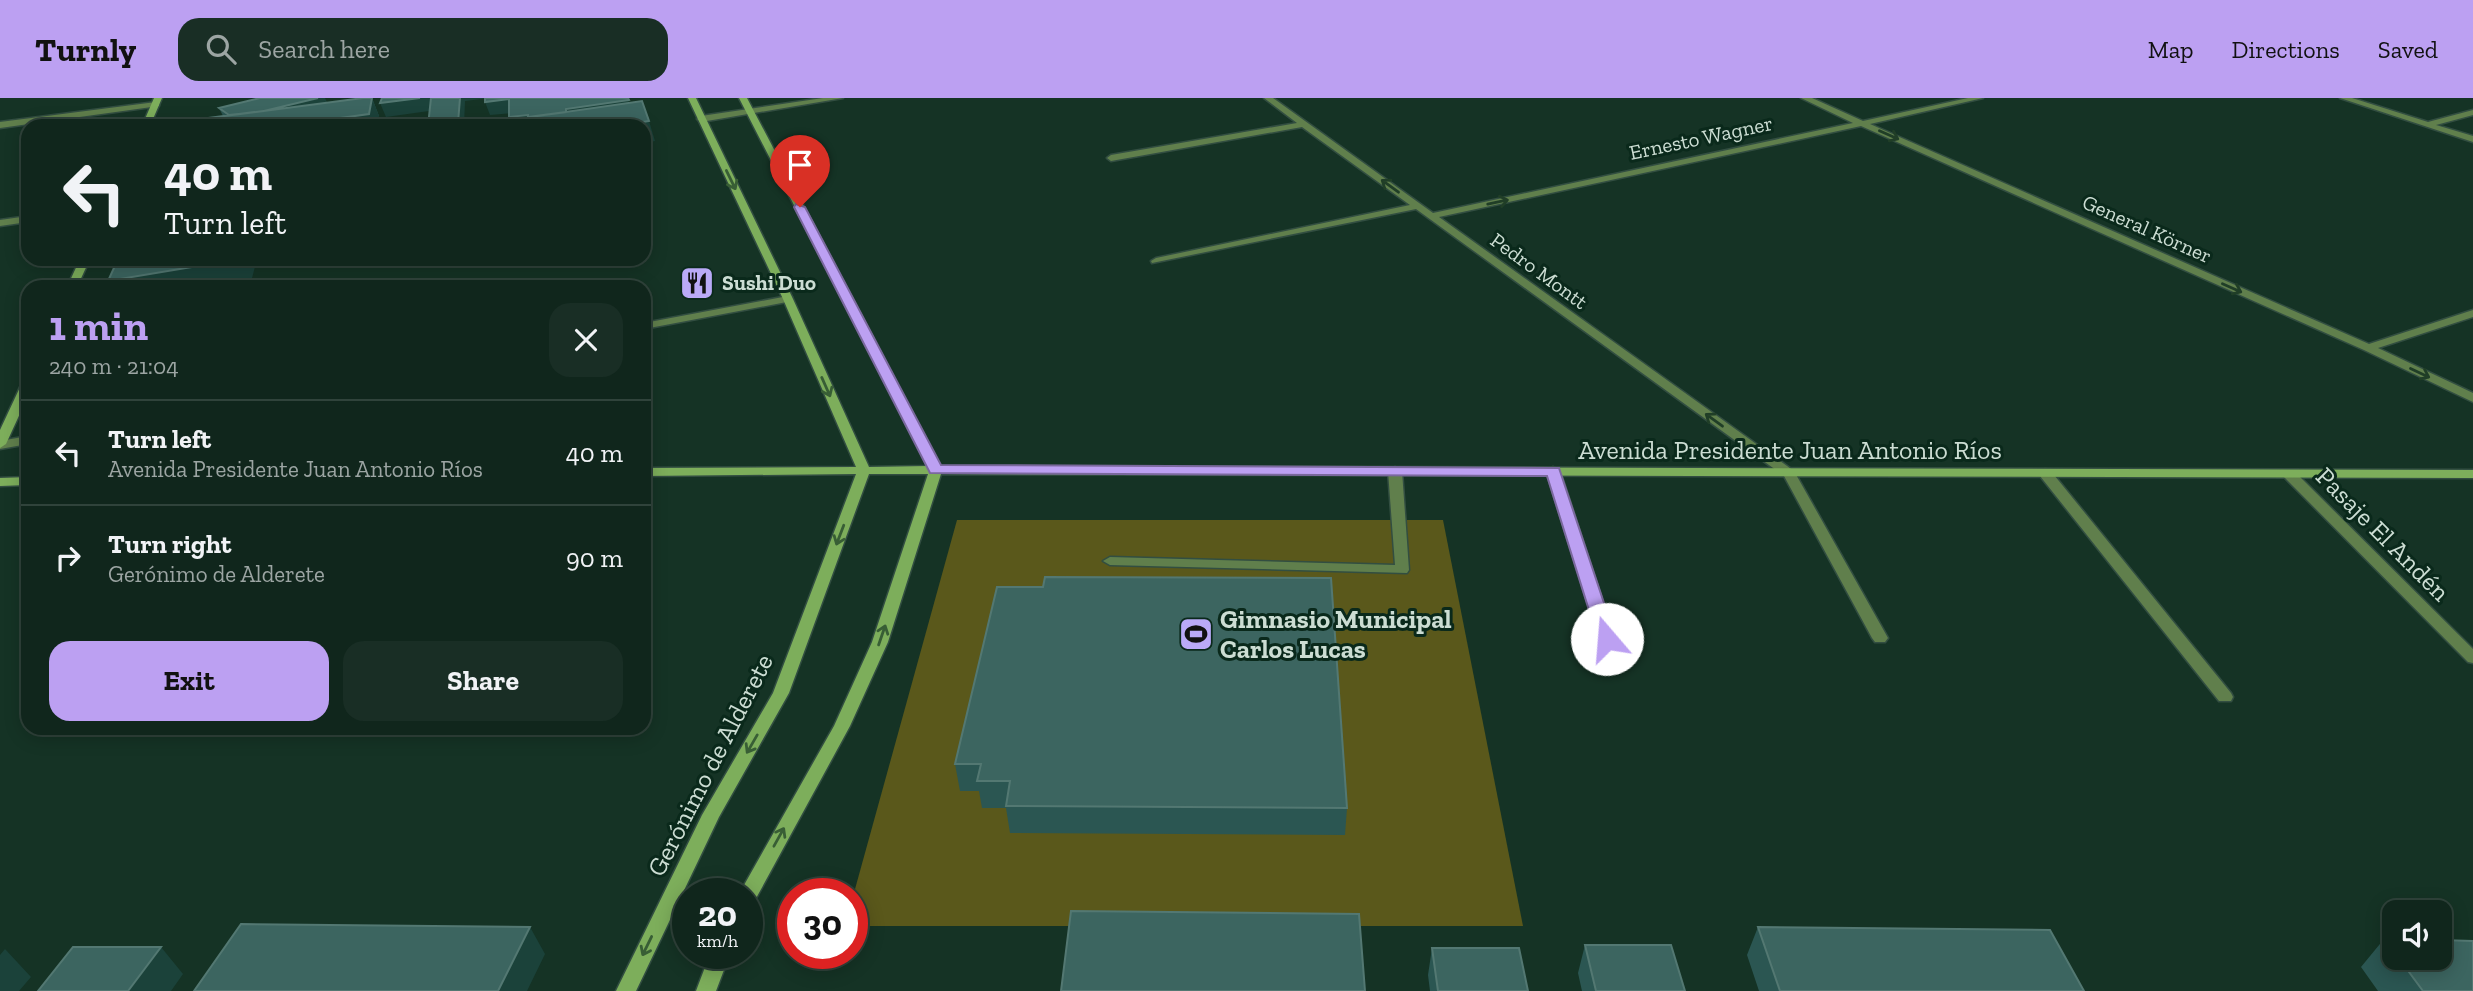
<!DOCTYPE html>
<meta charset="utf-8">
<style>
body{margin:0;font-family:"Zilla Slab",serif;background:#192e25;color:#f1f3f6;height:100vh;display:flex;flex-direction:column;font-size:26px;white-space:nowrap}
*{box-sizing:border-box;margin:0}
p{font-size:23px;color:#9ca5a3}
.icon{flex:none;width:38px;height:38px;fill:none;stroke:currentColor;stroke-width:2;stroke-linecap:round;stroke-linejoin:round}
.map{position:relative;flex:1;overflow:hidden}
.drawer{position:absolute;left:21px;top:182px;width:630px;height:455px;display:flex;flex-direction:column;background:#10261c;border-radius:21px;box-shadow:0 4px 18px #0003,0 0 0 2px #30433b}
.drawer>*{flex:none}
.guide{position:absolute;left:21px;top:21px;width:630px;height:147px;border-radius:21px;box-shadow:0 4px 18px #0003,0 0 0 2px #30433b;background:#10261c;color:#f1f3f6;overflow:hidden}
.buttons{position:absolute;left:2382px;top:802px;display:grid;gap:14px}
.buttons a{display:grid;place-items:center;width:70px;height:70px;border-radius:14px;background:#10261c;box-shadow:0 4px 18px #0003,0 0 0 2px #30433b;font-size:35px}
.speed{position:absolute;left:672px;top:780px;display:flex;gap:14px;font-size:35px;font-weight:700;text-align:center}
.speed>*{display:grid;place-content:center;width:91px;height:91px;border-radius:50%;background:#10261c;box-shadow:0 4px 18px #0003,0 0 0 2px #30433b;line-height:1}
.speed small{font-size:18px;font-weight:400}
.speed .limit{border:10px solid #d22;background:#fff;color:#111}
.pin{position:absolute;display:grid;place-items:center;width:60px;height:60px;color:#fff;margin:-72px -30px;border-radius:50% 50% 50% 0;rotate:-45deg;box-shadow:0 0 7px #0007}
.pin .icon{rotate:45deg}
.me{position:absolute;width:77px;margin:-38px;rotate:342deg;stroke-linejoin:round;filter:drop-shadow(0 0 5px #0008)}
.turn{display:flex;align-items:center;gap:24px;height:147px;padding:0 28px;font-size:32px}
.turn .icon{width:91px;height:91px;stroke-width:2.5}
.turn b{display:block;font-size:49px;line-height:60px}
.round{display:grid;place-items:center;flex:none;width:74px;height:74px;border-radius:21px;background:#192e25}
.summary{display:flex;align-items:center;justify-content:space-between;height:119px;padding:0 28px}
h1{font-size:42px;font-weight:800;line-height:52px;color:#bca0f2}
.button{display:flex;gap:14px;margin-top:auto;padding:14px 28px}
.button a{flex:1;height:80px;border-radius:21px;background:#bca0f2;color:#111;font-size:28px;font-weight:800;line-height:80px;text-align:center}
.button a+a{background:#192e25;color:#f1f3f6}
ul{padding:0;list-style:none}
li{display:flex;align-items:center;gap:21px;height:105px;padding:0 28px;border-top:2px solid #30433b}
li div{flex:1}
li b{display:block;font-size:26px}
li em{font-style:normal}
header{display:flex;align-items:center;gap:42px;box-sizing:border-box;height:98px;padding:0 35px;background:#bca0f2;color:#111}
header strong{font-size:33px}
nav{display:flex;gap:38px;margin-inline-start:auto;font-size:24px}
.search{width:490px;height:63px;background:#192e25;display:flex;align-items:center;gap:18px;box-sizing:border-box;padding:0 24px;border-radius:21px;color:#9ca5a3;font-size:26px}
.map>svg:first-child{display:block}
</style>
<header>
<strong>Turnly</strong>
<div class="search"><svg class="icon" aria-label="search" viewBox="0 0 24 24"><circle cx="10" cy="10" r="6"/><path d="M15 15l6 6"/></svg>Search here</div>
<nav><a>Map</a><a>Directions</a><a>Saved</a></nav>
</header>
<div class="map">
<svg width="2473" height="893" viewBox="0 0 2473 893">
<rect width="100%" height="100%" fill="#153325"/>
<path fill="#5a581b" d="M957,422H1443L1523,828H852V802Z"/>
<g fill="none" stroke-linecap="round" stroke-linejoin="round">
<g stroke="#324e41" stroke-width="3">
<path id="lane" d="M1395,369L1402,373L1409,472L1407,475L1110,467L1103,463L1110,459L1395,467L1388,373Z"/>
</g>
<g stroke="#324e41" stroke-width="3">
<path id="street" d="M823,0H843L701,24L697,21L701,18Z
M1264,0H1273L1433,115L1853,25L1801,0H1812L1863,23L1968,0H1983L1870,26L2369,246L2473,212V219L2378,250L2473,295V304L2364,252L1861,28L1439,119L1794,373L1888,540L1885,544H1875L1872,540L1784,378L1416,111L1152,165L1151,163L1156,160L1410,107L1302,29L1111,63L1107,60L1111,57L1297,25Z
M2340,0H2352L2428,24L2473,12V17L2436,27L2473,38V44Z
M156,4H159V8L0,30V24Z
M28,118V124L0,128V122Z
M788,198L792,199V203L644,231V225Z
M28,338V346L0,351V343Z
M1553,369L1560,373L1615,541L1612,545H1602L1599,541L1546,373Z
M2045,371L2050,372L2231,595L2233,599L2231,603H2219L2040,378L2038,375Z
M2289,372L2294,373L2473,551V565L2468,564L2284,379L2282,376Z"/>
</g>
<g stroke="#324e41" stroke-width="3">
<path id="secondary" d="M154,0H162L150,28H142Z
M688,0H696L793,201L869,369L928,368L739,0H747L940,368L2473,372V380L941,376L888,544L850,628L754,804L747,807V796H739L834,628L872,544L928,376H869L789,595L719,719L636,893H616L702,717L773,595L856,376L644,378V370L856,369L783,201Z
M80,161H90L77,189H67Z
M28,281V298L6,346L0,350V332L22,285Z
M28,379V387L0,388V380Z
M710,856H730L716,893H696Z"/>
</g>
<use href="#lane" fill="#607f4c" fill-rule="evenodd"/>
<use href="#street" fill="#607f4c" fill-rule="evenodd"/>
<use href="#secondary" fill="#7dae5b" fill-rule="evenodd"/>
</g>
<path fill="#2b5652" d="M363,0H372L379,18H223L219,10L327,5Z
M997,489L1347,710L1345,737L1010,735L1006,710H982L979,693H960L955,666Z
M1758,829L2084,893H1759L1747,857Z
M2384,841L2394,842V859H2440L2473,893H2378L2361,869Z
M1585,847L1685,893H1582L1578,875Z
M1432,850L1528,893H1430L1428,877Z"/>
<path fill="#1b423a" d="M318,0H325L331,12L233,20Z
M372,0L379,18L378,28H282Z
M420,0H431L436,12L386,19L380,5Z
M460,0H490L465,3L464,28H434Z
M628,0L632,16L512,28L509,19Z
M509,1L513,15L490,17L485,4Z
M649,23L655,43L644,45V28H619Z
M644,59H645L651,79L644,80Z
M240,161H257L251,184L221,189H112L108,183Z
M463,161H483L465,164Z
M530,829L545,856L527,893H498Z
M161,849L183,876L171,893H128Z
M5,851L31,879L19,893H0V857Z"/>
<path fill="#3c6560" stroke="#537872" stroke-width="2" d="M260,0H318L264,13L229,17L219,10Z
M363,0H372L369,16L282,28H176L178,24Z
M382,0H420L380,5Z
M431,0H460L458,25L428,28Z
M485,0H628L629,2L566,11V14L528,19V17L509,19V1L485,4Z
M642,3L649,23L619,28H468Z
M118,161H240L108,183Z
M1045,479L1331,480L1347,710L1006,708L1010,683H977L981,666H955L997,489H1043Z
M1071,813L1359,816L1365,893H1061Z
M241,826L530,829L498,893H194Z
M1758,829L2050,832L2084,893H1780Z
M2384,841L2394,842V854Z
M2440,842L2473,843V893H2423L2398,859H2440Z
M1585,847H1671L1685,893H1596Z
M73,849H161L128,893H38Z
M1432,850H1519L1528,893H1438Z"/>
<defs><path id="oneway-shaft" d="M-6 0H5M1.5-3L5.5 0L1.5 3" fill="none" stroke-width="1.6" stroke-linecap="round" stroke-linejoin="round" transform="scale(1.75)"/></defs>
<g stroke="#203e27">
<use href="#oneway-shaft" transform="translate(1889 37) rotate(24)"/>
<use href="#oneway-shaft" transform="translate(1390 88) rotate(-144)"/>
<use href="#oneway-shaft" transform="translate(1498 104) rotate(-12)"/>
<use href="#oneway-shaft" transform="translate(2232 190) rotate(24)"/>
<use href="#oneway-shaft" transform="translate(2420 275) rotate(25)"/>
<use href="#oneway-shaft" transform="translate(1714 322) rotate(-144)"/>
</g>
<g stroke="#385e35">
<use href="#oneway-shaft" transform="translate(731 82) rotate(64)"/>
<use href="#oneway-shaft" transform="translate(826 289) rotate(66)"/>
<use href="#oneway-shaft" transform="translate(840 437) rotate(111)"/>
<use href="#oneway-shaft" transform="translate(882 537) rotate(-71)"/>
<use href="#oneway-shaft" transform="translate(752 646) rotate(120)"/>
<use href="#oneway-shaft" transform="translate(779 739) rotate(-61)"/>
<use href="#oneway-shaft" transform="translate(647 848) rotate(116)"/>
</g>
<path fill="#bca0f2" stroke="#7a689d" stroke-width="2" d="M796,106L805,109L941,367L1559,370L1616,541L1607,547L1598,541L1547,378L930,375L794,109Z"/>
<defs>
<g id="restaurant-square" transform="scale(1.75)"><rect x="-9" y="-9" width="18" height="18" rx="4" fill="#baaaf7" stroke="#0a291b"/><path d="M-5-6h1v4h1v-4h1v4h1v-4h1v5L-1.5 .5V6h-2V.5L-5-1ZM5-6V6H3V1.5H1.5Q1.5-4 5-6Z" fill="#111"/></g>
<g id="stadium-square" transform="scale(1.75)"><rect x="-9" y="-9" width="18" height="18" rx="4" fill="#baaaf7" stroke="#0a291b"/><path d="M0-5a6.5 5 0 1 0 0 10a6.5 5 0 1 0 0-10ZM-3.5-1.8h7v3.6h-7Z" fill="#111"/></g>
</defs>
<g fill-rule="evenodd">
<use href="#restaurant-square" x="697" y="185"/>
<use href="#stadium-square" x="1196" y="536"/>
</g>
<g text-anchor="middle" stroke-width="6" stroke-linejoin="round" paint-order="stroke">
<g font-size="21" fill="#ccddd3" stroke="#0a291b">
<text transform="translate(1701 40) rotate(-12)" y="7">Ernesto Wagner</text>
<text transform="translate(2147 131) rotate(24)" y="7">General Körner</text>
<text transform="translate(1539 173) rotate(36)" y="7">Pedro Montt</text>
</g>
<g font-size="21" font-weight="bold" fill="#ccddd3" stroke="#0a291b" text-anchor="start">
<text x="722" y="192">Sushi Duo</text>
</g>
<g font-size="26" fill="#ccddd3" stroke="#0a291b">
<text x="1790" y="361">Avenida Presidente Juan Antonio Ríos</text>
<text transform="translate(2383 436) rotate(45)" y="9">Pasaje El Andén</text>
<text transform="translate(710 667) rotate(-63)" y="9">Gerónimo de Alderete</text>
</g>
<g font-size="26" font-weight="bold" fill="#ccddd3" stroke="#0a291b" text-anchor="start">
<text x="1220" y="530">Gimnasio Municipal<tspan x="1220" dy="30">Carlos Lucas</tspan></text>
</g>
</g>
</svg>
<div class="buttons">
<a><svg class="icon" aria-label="sound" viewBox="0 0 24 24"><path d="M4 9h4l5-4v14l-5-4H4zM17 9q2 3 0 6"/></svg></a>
</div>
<div class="speed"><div>20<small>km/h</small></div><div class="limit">30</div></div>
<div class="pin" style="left:800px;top:109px;background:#d93025"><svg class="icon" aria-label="arrive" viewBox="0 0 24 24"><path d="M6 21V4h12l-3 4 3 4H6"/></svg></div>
<svg class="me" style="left:1607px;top:541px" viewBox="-20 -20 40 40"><circle r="19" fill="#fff"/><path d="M0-13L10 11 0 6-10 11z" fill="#bca0f2"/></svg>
<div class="guide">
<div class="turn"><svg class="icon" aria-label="left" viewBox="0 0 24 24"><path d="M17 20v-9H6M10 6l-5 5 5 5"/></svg><div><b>40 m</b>Turn left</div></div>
</div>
<section class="drawer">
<div class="summary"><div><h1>1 min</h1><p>240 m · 21:04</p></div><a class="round"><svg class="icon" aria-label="close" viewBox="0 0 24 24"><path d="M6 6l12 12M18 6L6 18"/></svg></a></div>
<ul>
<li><svg class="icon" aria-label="left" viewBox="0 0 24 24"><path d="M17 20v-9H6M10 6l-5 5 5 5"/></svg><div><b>Turn left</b><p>Avenida Presidente Juan Antonio Ríos</p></div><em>40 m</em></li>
<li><svg class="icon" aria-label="right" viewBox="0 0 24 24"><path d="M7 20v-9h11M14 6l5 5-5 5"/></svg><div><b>Turn right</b><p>Gerónimo de Alderete</p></div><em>90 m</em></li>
</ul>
<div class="button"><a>Exit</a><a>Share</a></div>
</section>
</div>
